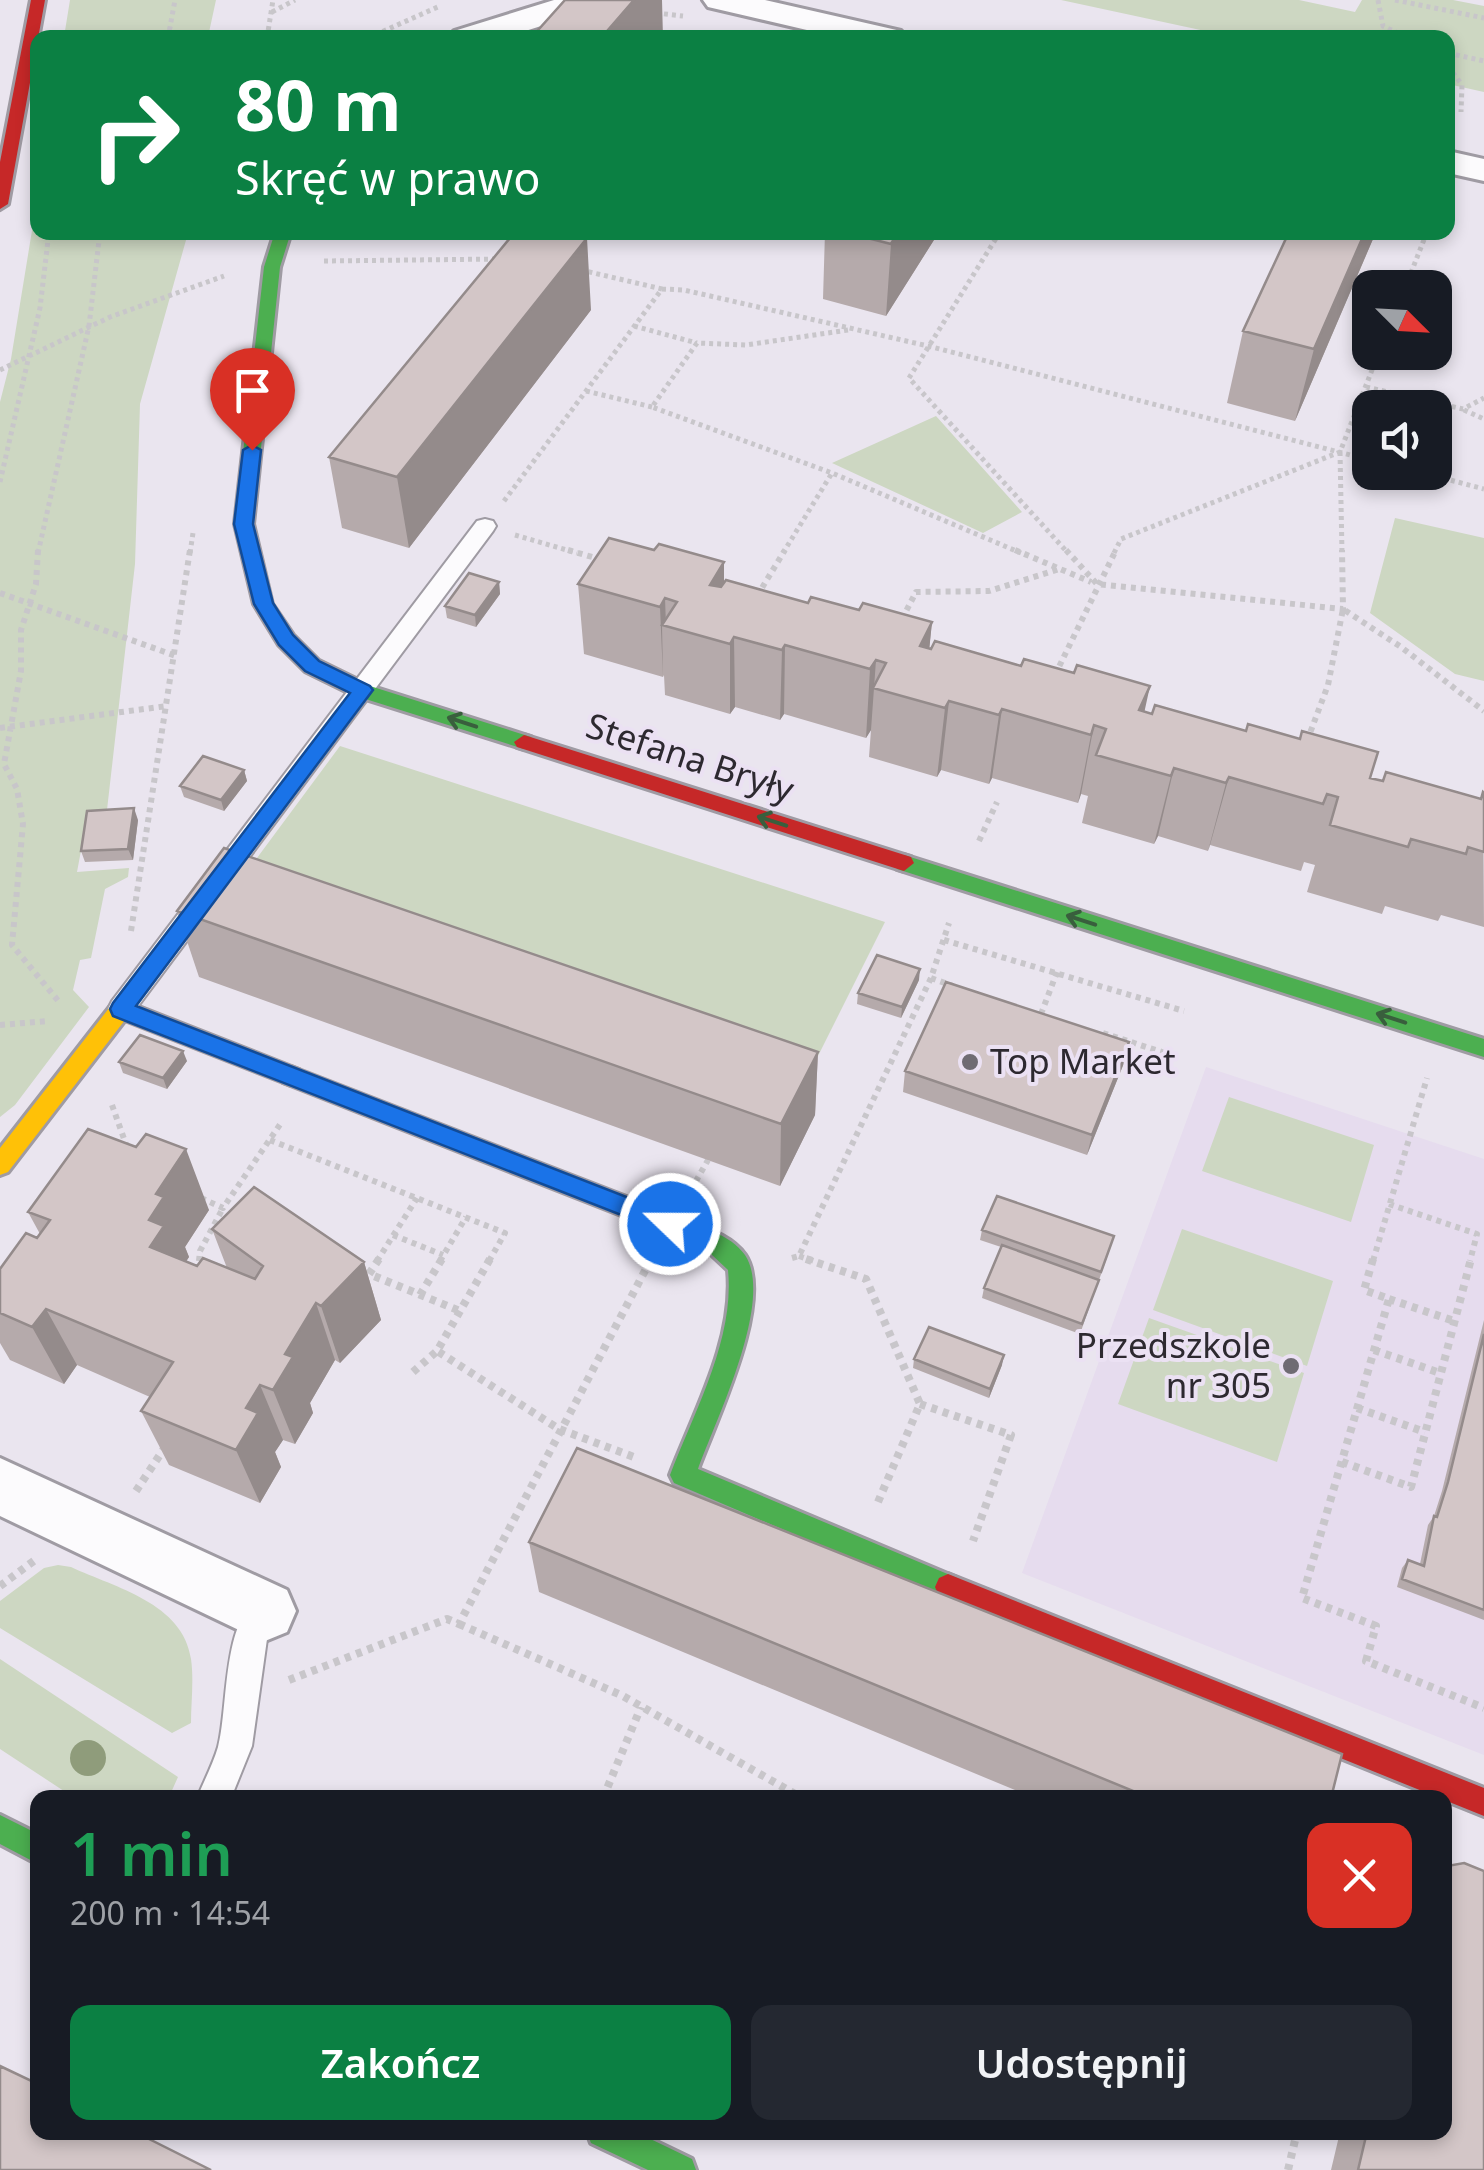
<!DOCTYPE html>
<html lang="pl">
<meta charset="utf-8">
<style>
body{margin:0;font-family:"Noto Sans",sans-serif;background:#242831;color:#f1f3f6;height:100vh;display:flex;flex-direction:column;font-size:38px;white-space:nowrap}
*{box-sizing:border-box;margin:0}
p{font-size:32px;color:#9ea1a6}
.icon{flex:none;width:55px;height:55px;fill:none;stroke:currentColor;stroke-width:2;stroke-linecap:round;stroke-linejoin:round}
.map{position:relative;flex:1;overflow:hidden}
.panel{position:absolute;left:30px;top:1790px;width:1422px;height:350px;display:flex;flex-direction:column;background:#171b24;border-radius:20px;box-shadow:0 5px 15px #0003}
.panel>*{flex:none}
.banner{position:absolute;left:30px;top:30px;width:1425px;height:210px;border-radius:20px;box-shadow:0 5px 15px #0003;background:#0b8043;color:#fff;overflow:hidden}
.needle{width:65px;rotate:114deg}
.fabs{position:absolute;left:1352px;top:270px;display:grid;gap:20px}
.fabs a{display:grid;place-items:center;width:100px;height:100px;border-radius:20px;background:#171b24;box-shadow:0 5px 15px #0003;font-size:50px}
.pin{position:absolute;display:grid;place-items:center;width:85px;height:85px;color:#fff;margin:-102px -42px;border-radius:50% 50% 50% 0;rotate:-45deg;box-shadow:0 0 10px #0007}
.pin .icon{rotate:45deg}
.me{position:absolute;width:110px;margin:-55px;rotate:292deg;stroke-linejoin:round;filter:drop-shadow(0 0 8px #0008)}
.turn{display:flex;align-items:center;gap:35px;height:210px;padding:0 40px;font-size:45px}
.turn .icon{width:130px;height:130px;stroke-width:2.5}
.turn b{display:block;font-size:70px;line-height:85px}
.round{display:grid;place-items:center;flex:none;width:105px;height:105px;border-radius:20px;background:#242831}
.summary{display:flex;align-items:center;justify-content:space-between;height:170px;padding:0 40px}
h1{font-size:60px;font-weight:600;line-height:75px;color:#1e9e55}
.primary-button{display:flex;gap:20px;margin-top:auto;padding:20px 40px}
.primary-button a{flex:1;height:115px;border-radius:20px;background:#0b8043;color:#fff;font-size:40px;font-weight:600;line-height:115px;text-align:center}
.primary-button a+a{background:#242831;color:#f1f3f6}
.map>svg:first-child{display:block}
</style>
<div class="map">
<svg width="1484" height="2170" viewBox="0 0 1484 2170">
<rect width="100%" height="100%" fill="#eae5ef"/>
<path fill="#e6dcee" d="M1206,1067L1484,1159V1755L1022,1573Z"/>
<path fill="#cdd7c2" d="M70,0H216L208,37H64Z
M1061,0H1299L1355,12L1362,0H1453L1484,6V92L1448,84V38L1233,37Z
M37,200L38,232L188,233L140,404L135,564L107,810L88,813L77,872L129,868L128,877L105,889L91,958L80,960L73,990L89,1007L15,1105L0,1117V402L11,359Z
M936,416L1022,512L983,533L832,463Z
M1395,518L1484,538V681L1455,674L1370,613Z
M340,746L885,922L801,1090L231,893Z
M1229,1097L1374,1145L1351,1222L1202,1171Z
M1182,1229L1333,1281L1307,1366L1153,1310Z
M1149,1318L1304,1373L1277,1462L1118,1404Z
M58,1565L71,1567C116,1588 183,1603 191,1659C194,1680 191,1703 191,1723L172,1733L0,1628V1601L44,1568Z
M0,1659L178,1777L169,1797H73L0,1749Z"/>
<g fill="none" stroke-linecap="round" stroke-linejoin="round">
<g stroke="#9f9ba3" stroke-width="4">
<path id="lane" d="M485,519L493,521L496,526L493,531L130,1017L121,1020L112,1017L108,1009L112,1001L477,521Z
M265,1595L276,1600L281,1611L267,1639L252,1746L231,1798H197C204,1781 213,1764 218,1747C229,1707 221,1613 265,1595Z"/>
</g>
<g stroke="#9f9ba3" stroke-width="6">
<path id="street" d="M554,0H606L601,7L503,38H449L454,31Z
M703,0H765L901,31L906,38H841L708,7Z
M1448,151L1484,159V181L1448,173Z
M0,1458L287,1590L296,1611L287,1632L265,1641L243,1632L0,1516Z"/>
</g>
<g stroke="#9f9ba3" stroke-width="6">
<path id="fast" d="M275,232H291L280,267L253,524L272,604L293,635L319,661L370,686L531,737L534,742L531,747L524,749L356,696L305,671L279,645L254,604L235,524L264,267Z
M904,855L1484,1039V1057L897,869L894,863Z
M291,1067L678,1217C701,1227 730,1234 745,1255C775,1300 715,1422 698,1469L957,1578L961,1587L957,1596L948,1600L939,1596L674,1483L670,1475C694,1412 735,1339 728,1270L711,1254L662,1231L283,1082L280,1076L283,1070Z
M0,1815L38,1834V1864L0,1844Z
M587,2132H636L692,2159L696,2170H648L591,2143Z"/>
</g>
<g stroke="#9f9ba3" stroke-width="6">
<path id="slow" d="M121,1000L299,1070L302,1076L299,1082L291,1085L125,1020L8,1172L0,1175V1148L113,1003Z"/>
</g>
<g stroke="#9f9ba3" stroke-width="6">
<path id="jam" d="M31,0H45L8,204L0,209V162Z
M524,735L911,857L914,863L904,871L517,747L514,742Z
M948,1574L1484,1788V1816L939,1596L935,1587L939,1578Z"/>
</g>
<path stroke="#c8c6ca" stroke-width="5" stroke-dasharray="4 4" stroke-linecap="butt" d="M1378,0L1383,26L1408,38
M1395,0L1484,18
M272,12L295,0
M656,13L683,16
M168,38L175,0
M267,38L273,0
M368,38L440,6
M1448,53L1484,61
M1448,66L1462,85L1461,112
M1000,232L909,378L1068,553
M324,261L500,259
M1405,288L1427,232
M662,289L684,290L928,346L1370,460
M634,326L697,343
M848,330L746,345L697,343L652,407L832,473L1021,553
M0,370L110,317L224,276
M1366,387L1463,409L1484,398
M586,391L652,407
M1464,410L1484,419
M1340,452L1342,553
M1420,472L1484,489
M0,482L40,308L49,232
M504,501L662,289L581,270
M515,535L577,553
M38,553L89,326L100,232
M190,553L193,533
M783,553L832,473
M1114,553L1121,539L1340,452L1379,352"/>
<path stroke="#c8c6ca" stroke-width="6" stroke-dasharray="5 5" stroke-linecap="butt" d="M38,550L36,584L21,630V671L4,764L17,789L23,824L12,945L60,1003
M568,550L599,559
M1015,550L1091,582
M1066,550L1097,584L1343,609L1342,550
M0,593L176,656
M757,596L785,550
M902,619L916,592L989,591L1059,569
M1055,675L1116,550
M0,728L167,706
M1307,741L1328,685L1343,609L1401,647L1484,711
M979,841L997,802
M131,931L190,550
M944,940L1184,1011
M931,978L953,986
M1041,1014L1057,972
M0,1025L48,1021
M1103,1033L1168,1054
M112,1105L128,1150
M270,1140L505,1233L489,1261
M696,1181L708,1160
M201,1198L223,1208L281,1123
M1389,1204L1477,1234L1470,1261
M393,1235L443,1255
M799,1256L814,1261
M792,1258L799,1256L931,978L949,923
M199,1261L200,1251L223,1208
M377,1261L417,1198
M440,1261L466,1217
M1373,1261L1427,1078"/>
<path stroke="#c8c6ca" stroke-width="8" stroke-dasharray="6 6" stroke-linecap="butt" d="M379,1259L369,1274L460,1311
M490,1259L437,1351L559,1429L634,1457
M806,1259L866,1279L920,1404L878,1502
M1373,1259L1364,1290L1389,1299L1302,1598L1376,1626L1366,1661L1484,1708
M198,1271L199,1259
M420,1295L442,1259
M1389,1299L1454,1321
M1374,1350L1440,1373
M413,1372L437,1351
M920,1404L1011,1435L973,1541
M1357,1408L1425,1432
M1342,1462L1411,1487L1471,1259
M136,1491L165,1447
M0,1586L35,1560
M459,1624L623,1696L802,1798
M289,1680L447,1619L459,1624L648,1265
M603,1798L641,1707
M1288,2170L1297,2132"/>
<use href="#lane" fill="#fcfbfd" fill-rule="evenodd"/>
<use href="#street" fill="#fcfbfd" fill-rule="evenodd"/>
<use href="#fast" fill="#4caf50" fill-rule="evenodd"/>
<use href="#slow" fill="#ffc107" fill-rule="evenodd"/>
<use href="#jam" fill="#c62828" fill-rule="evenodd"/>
</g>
<circle fill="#8f9c7b" cx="88" cy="1758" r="18"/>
<path fill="#b5aaab" d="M825,232H939L886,316L823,299Z
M1289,232H1376L1295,421L1227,403L1243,331Z
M591,310L409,548L342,528L329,457Z
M654,550L724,562V583L808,603L932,622L929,649L1370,778L1480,799L1483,792L1484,927L1441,915L1438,921L1385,906L1382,914L1307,892L1315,865L1304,862L1301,871L1210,845L1208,851L1158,836L1154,844L1082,823L1088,796L1081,794L1078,803L992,778L989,784L941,770L937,777L869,757L871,730L866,738L784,714L780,720L735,707L730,714L665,695L664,675L663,677L584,654L578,584Z
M499,582L500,594L476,627L447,618L445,606Z
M244,770L247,781L224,811L184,797L180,786Z
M138,820L133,860L85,862L81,851Z
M177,911L818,1052L815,1115L780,1186L199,977Z
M919,980L901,1018L857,1004L858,993Z
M187,1061L167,1089L123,1073L119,1062Z
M1124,1063L1087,1155L903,1092L905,1071Z
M136,1147L209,1210L185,1247L189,1257L186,1261L197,1266L227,1268L212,1229L364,1262L381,1320L340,1363L335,1360L310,1403L313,1413L295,1444L283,1440L275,1452L281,1467L260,1503L169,1465L141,1411L150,1397L77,1365L64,1384L10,1360L0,1343V1269L40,1234L28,1212Z
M982,1230L1111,1246L1080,1334L982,1298L984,1288L1001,1247L980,1240Z
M1484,1320V1620L1397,1587L1402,1568L1408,1560L1420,1564L1428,1525L1434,1516L1442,1491Z
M914,1359L1002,1365L989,1398L913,1368Z
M529,1542L1331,1798H1034L539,1592Z
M1447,1866L1484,2170H1331L1340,2132H1445V1868Z"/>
<path fill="#948b8b" d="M634,0H662L663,38H601Z
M898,232H939L886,316L891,244Z
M1365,232H1376L1295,421L1314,349Z
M587,238L591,310L409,548L397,477Z
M724,562V632L710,585Z
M499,582L500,594L476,627L475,615Z
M665,598L666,626L662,625L663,677L660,607Z
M932,622L925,692L920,646Z
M734,637L735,707L730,714V644Z
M785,645L784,714L780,720L782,650Z
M876,660L871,730L866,738L870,669Z
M1150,686L1135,755L1139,710Z
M949,701L941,770L937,777L945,708Z
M1002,709L992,778L989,784L999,715Z
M1094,725L1081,794L1078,803L1091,735Z
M1174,768L1158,836L1154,844L1171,776Z
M244,770L247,781L224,811L221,800Z
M1229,777L1210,845L1208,851L1226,783Z
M134,808L138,820L133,860L128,849Z
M920,969L919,980L901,1018L902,1007Z
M1129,1042L1124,1063L1087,1155L1092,1135Z
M183,1051L187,1061L167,1089L163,1078Z
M818,1052L815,1115L780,1186L781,1124Z
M186,1149L209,1210L185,1247L189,1257L182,1268L150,1247L149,1220L156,1194Z
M364,1262L381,1320L340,1363L321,1306Z
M316,1303L335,1360L310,1403L313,1413L295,1444L273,1390L285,1354Z
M46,1309L77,1365L64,1384L32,1327Z
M1004,1355L1002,1365L989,1398L990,1389Z
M260,1385L283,1440L275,1452L281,1467L260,1503L236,1450L246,1408Z"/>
<path fill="#d3c6c7" stroke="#948b8b" stroke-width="2.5" d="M565,0H634L601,38H531Z
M515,232H563L587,238L397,477L329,457Z
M844,232H898L891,244Z
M1289,232H1365L1314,349L1243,331Z
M609,538L654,550L659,544L724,562L710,585L721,587L726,580L808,603L811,597L859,610L863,603L932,622L920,646L931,649L935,641L1021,666L1024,659L1074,673L1077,665L1150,686L1139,710L1152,714L1155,705L1246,731L1248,724L1300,739L1302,731L1378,752L1370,778L1383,781L1386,772L1481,799L1483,792L1484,793V852L1468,847L1466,854L1411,839L1408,847L1330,825L1338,797L1327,794L1323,804L1229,777L1226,783L1174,768L1171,776L1096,755L1106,729L1094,725L1091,735L1002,709L999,715L949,701L945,708L873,688L886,663L876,660L870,669L785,645L782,650L734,637L730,644L662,625L677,602L665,598L660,607L578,584Z
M469,573L499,582L475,615L445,606Z
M203,756L244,770L221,800L180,786Z
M134,808L128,849L81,851L87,811Z
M224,848L818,1052L781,1124L177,911Z
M877,955L920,969L902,1007L858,993Z
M946,982L1129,1042L1092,1135L905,1071Z
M140,1035L183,1051L163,1078L119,1062Z
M88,1129L136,1147L146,1134L186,1149L156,1194L164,1197L149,1220L164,1226L150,1247L197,1266L203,1258L255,1279L263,1266L212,1229L254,1187L364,1262L321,1306L316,1303L285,1354L293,1357L273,1390L260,1385L246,1408L258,1413L236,1450L141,1411L173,1362L46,1309L32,1327L0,1313V1269L26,1233L37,1238L50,1220L28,1212Z
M997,1196L1114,1236L1101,1272L982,1230Z
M1002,1245L1099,1280L1082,1324L984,1288Z
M929,1327L1004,1355L990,1389L914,1359Z
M1484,1334V1610L1402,1579L1408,1560L1424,1566L1434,1516L1437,1517L1448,1482Z
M577,1448L1342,1754L1331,1798H1150L529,1542Z
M1464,1863L1484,1871V2170H1358L1367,2132H1445V1872L1447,1866Z
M0,2066L38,2084V2132H135L211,2170H0Z"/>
<defs><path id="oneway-shaft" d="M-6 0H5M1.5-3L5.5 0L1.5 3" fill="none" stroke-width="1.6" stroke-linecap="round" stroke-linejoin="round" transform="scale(2.5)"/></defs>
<g stroke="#395f3d">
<use href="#oneway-shaft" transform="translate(462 722) rotate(-162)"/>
<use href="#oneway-shaft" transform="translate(772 821) rotate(-162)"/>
<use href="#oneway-shaft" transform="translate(1081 920) rotate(-162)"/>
<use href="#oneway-shaft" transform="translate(1391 1018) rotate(-162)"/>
</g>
<path fill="#1a73e8" stroke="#114b97" stroke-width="2.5" d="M252,445L261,450L253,524L273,603L293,635L319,661L370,686L373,690L136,1006L678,1217L682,1224L678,1231H662L113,1016L110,1009L113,1003L350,693L305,671L279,645L254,604L234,524L243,450Z"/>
<g fill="#6f6b73" stroke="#ebe1f3" stroke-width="4">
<circle cx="970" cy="1062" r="10"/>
<circle cx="1291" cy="1366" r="10"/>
</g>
<g text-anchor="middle" stroke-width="8" stroke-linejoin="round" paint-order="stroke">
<g font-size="35" fill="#2d2930" stroke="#ebe1f3">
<text transform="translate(690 758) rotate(18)" y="12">Stefana Bryły</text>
</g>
<g font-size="35" fill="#2d2930" stroke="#ebe1f3" text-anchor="start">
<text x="990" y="1074">Top Market</text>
<text x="1271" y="1358" text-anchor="end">Przedszkole<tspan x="1271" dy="40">nr 305</tspan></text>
</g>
</g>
</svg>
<div class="fabs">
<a><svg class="needle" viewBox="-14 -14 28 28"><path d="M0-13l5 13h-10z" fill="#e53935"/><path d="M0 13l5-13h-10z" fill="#9ea1a6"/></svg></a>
<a><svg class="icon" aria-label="sound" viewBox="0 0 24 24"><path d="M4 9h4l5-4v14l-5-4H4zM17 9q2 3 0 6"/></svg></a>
</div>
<div class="pin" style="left:252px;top:450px;background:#d93025"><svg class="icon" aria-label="arrive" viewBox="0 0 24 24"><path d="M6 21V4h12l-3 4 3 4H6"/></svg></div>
<svg class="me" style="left:670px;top:1224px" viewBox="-20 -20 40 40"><circle r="17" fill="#1a73e8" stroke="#fff" stroke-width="3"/><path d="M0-11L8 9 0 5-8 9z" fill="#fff"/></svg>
<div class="banner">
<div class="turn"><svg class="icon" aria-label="right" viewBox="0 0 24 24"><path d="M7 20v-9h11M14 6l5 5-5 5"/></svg><div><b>80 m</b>Skręć w prawo</div></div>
</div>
<section class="panel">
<div class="summary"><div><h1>1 min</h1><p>200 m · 14:54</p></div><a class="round" style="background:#d93025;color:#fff"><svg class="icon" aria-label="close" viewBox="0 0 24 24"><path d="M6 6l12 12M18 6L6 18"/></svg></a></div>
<div class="primary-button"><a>Zakończ</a><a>Udostępnij</a></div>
</section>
</div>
